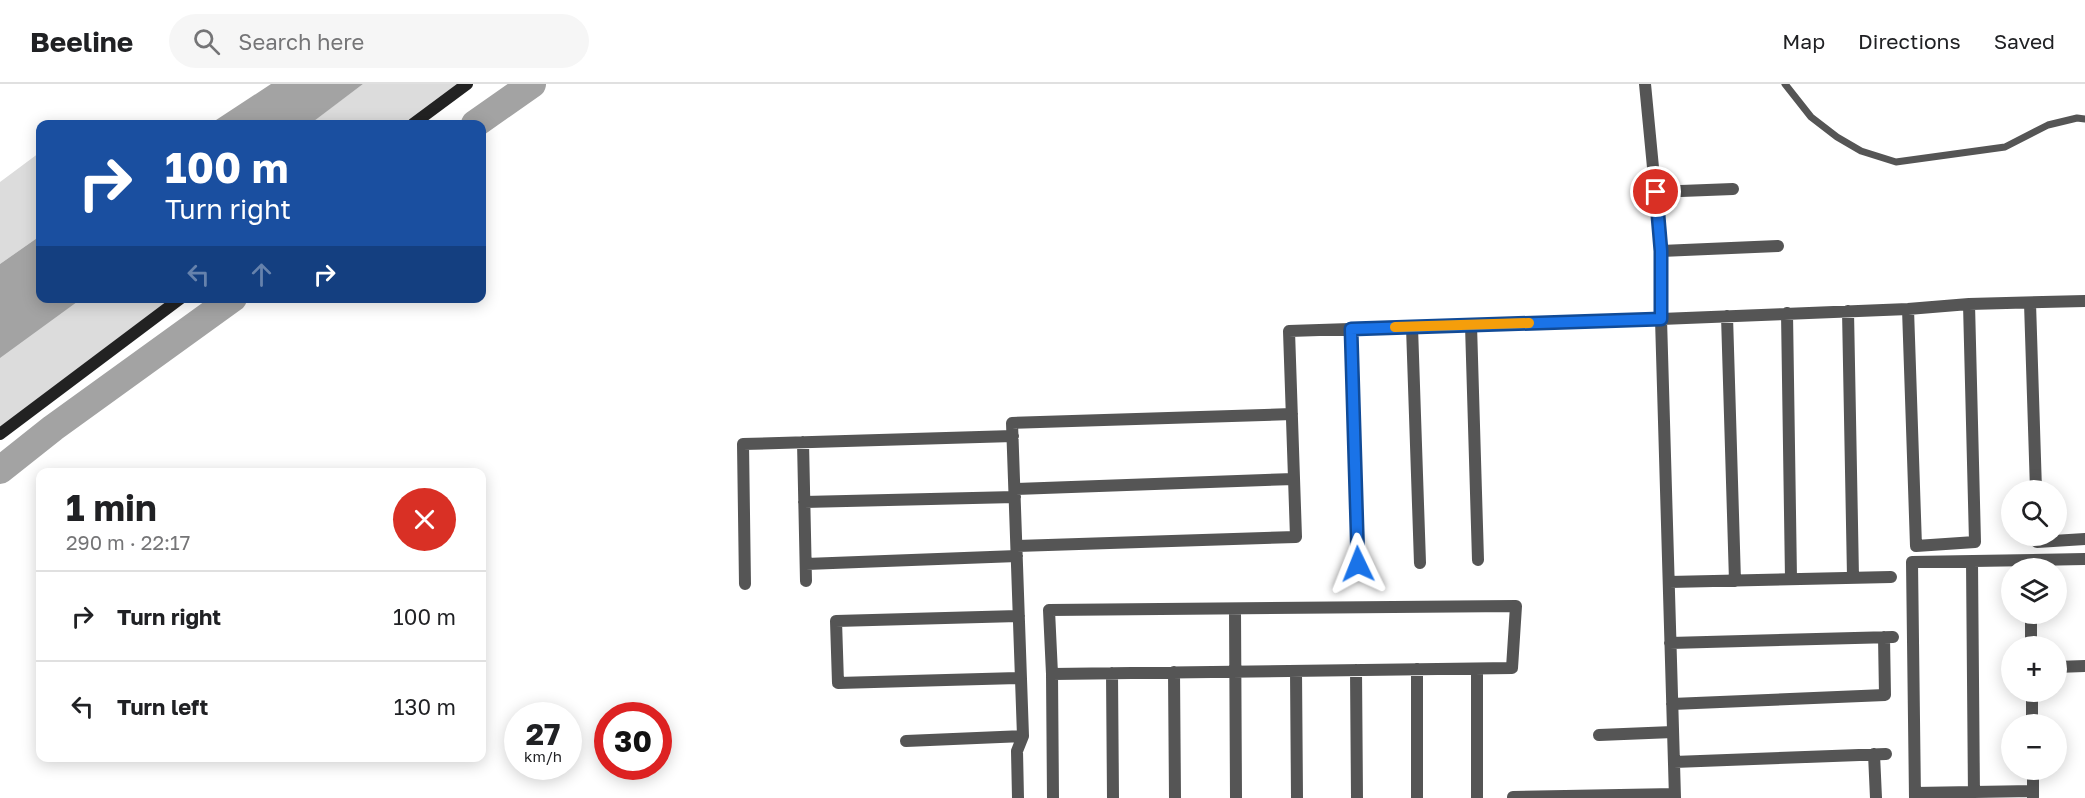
<!DOCTYPE html>
<meta charset="utf-8">
<style>
body{margin:0;font-family:"Golos Text",sans-serif;background:#f6f6f6;color:#202124;height:100vh;display:flex;flex-direction:column;font-size:22px;white-space:nowrap}
*{box-sizing:border-box;margin:0}
p{font-size:20px;color:#757577}
.icon{flex:none;width:33px;height:33px;fill:none;stroke:currentColor;stroke-width:2;stroke-linecap:round;stroke-linejoin:round}
.map{position:relative;flex:1;overflow:hidden}
.sheet{position:absolute;left:36px;top:384px;width:450px;height:294px;display:flex;flex-direction:column;background:#fff;border-radius:12px;box-shadow:0 3px 15px #0003}
.sheet>*{flex:none}
.banner{position:absolute;left:36px;top:36px;width:450px;height:183px;border-radius:12px;box-shadow:0 3px 15px #0003;background:#1a4fa0;color:#fff;overflow:hidden}
.fabs{position:absolute;left:2001px;top:396px;display:grid;gap:12px}
.fabs a{display:grid;place-items:center;width:66px;height:66px;border-radius:50%;background:#fff;box-shadow:0 3px 15px #0003;font-size:30px}
.speed{position:absolute;left:504px;top:618px;display:flex;gap:12px;font-size:30px;font-weight:700;text-align:center}
.speed>*{display:grid;place-content:center;width:78px;height:78px;border-radius:50%;background:#fff;box-shadow:0 3px 15px #0003;line-height:1}
.speed small{font-size:15px;font-weight:400}
.speed .limit{border:9px solid #d22;background:#fff;color:#111}
.pin{position:absolute;display:grid;place-items:center;width:51px;height:51px;color:#fff;margin:-26px;border:3px solid #fff;border-radius:50%;box-shadow:0 2px 6px #0007}
.me{position:absolute;width:66px;margin:-33px;rotate:358deg;stroke-linejoin:round;filter:drop-shadow(0 0 4px #0008)}
.turn{display:flex;align-items:center;gap:21px;height:126px;padding:0 30px;font-size:27px}
.turn .icon{width:78px;height:78px;stroke-width:2.5}
.turn b{display:block;font-size:42px;line-height:51px}
.lanes{display:flex;align-items:center;height:57px;padding:0 30px;background:#0003;justify-content:center;gap:30px;direction:ltr}
.lanes .off{opacity:.35}
.round{display:grid;place-items:center;flex:none;width:63px;height:63px;border-radius:32px;background:#f6f6f6}
.headline{display:flex;align-items:center;justify-content:space-between;height:102px;padding:0 30px}
h1{font-size:36px;font-weight:700;line-height:45px}
ul{padding:0;list-style:none}
li{display:flex;align-items:center;gap:18px;height:90px;padding:0 30px;border-top:2px solid #e0e0e0}
li div{flex:1}
li b{display:block;font-size:22px}
li em{font-style:normal}
header{display:flex;align-items:center;gap:36px;box-sizing:border-box;height:84px;padding:0 30px;background:#fff;border-bottom:2px solid #e0e0e0}
header strong{font-size:28px}
nav{display:flex;gap:33px;margin-inline-start:auto;font-size:21px}
.search{width:420px;height:54px;background:#f6f6f6;display:flex;align-items:center;gap:15px;box-sizing:border-box;padding:0 21px;border-radius:33px;color:#757577;font-size:22px}
.map>svg:first-child{display:block}
</style>
<header>
<strong>Beeline</strong>
<div class="search"><svg class="icon" aria-label="search" viewBox="0 0 24 24"><circle cx="10" cy="10" r="6"/><path d="M15 15l6 6"/></svg>Search here</div>
<nav><a>Map</a><a>Directions</a><a>Saved</a></nav>
</header>
<div class="map">
<svg width="2085" height="714" viewBox="0 0 2085 714">
<rect width="100%" height="100%" fill="#fff"/>
<path fill="#dcdcdc" d="M363,0H467L413,40H309Z
M39,69L40,152L0,180V98Z
M78,215H181L0,350V273Z"/>
<path fill="#a3a3a3" d="M271,0H363L310,40H210Z
M40,152V214L81,215L0,274V180Z"/>
<g fill="none" stroke-linecap="round" stroke-linejoin="round">
<path stroke="#a3a3a3" stroke-width="28" d="M475,40L532,0
M0,386L53,344L233,214"/>
<path stroke="#555" stroke-width="7" d="M1785,0L1811,33L1837,53L1861,67L1896,78L2005,63L2048,41L2077,34L2085,35"/>
<path stroke="#555" stroke-width="12" d="M1645,0L1661,167V235L1675,714
M1655,108L1733,105
M1661,167L1778,162
M2030,219L2036,406
M1908,225L1916,462L1975,458L1969,220
M1848,227L1853,493
M1787,229L1791,495
M1727,232L1735,497
M1471,241L1478,476
M1412,243L1420,479
M1351,245L1358,480
M803,358L806,497
M1015,405L1294,395
M804,418L1015,413
M2037,452V458L2085,455
M1017,462L1296,453L1289,247L1661,235L1908,225L1969,220L2085,217
M1972,477L1974,714
M806,480L1017,472
M1669,498L1891,493
M745,500L743,360L1013,352
M1516,522L1512,584L1052,590L1049,526Z
M1235,525L1236,714
M2031,530V562
M1019,532L836,537L838,599L1021,594
M1670,559L1893,553
M2056,583L2085,582
M1417,585V714
M1356,586L1357,714
M1296,587L1297,714
M1174,588L1175,714
M1112,589L1113,714
M1052,590L1053,714
M2032,608V640
M1672,620L1885,611L1884,553
M1599,651L1673,648
M906,657L1023,652
M1874,670L1876,714
M1674,678L1886,670
M2033,686V713
M1915,709L2033,707
M1513,713L1675,710
M1018,714L1017,667L1023,652L1012,339L1292,330
M1477,714V585
M1915,714L1912,478L2085,475"/>
<path stroke="#222" stroke-width="12" d="M413,40L467,0
M0,350L181,214"/>
</g>
<g fill="none" stroke-linecap="round" stroke-linejoin="round">
<g stroke="#114b97" stroke-width="15">
<path id="route" d="M1358,480L1351,245L1661,235V167L1656,108"/>
</g>
<use href="#route" stroke="#1a73e8" stroke-width="10"/>
<path stroke="#f59e0b" stroke-width="10" d="M1395,243L1529,239"/>
</g>
</svg>
<div class="fabs">
<a><svg class="icon" aria-label="search" viewBox="0 0 24 24"><circle cx="10" cy="10" r="6"/><path d="M15 15l6 6"/></svg></a>
<a><svg class="icon" aria-label="layers" viewBox="0 0 24 24"><path d="M12 4l9 5-9 5-9-5zM3 14l9 5 9-5"/></svg></a>
<a>+</a>
<a>−</a>
</div>
<div class="speed"><div>27<small>km/h</small></div><div class="limit">30</div></div>
<div class="pin" style="left:1656px;top:108px;background:#d93025"><svg class="icon" aria-label="arrive" viewBox="0 0 24 24"><path d="M6 21V4h12l-3 4 3 4H6"/></svg></div>
<svg class="me" style="left:1358px;top:480px" viewBox="-20 -20 40 40"><path d="M0-17L14 15 0 8-14 15z" fill="#1a73e8" stroke="#fff" stroke-width="4"/></svg>
<div class="banner">
<div class="turn"><svg class="icon" aria-label="right" viewBox="0 0 24 24"><path d="M7 20v-9h11M14 6l5 5-5 5"/></svg><div><b>100 m</b>Turn right</div></div>
<div class="lanes"><svg class="icon off" aria-label="left" viewBox="0 0 24 24"><path d="M17 20v-9H6M10 6l-5 5 5 5"/></svg><svg class="icon off" aria-label="ahead" viewBox="0 0 24 24"><path d="M12 20V5M6 11l6-6 6 6"/></svg><svg class="icon" aria-label="right" viewBox="0 0 24 24"><path d="M7 20v-9h11M14 6l5 5-5 5"/></svg></div>
</div>
<section class="sheet">
<div class="headline"><div><h1>1 min</h1><p>290 m · 22:17</p></div><a class="round" style="background:#d93025;color:#fff"><svg class="icon" aria-label="close" viewBox="0 0 24 24"><path d="M6 6l12 12M18 6L6 18"/></svg></a></div>
<ul>
<li><svg class="icon" aria-label="right" viewBox="0 0 24 24"><path d="M7 20v-9h11M14 6l5 5-5 5"/></svg><div><b>Turn right</b></div><em>100 m</em></li>
<li><svg class="icon" aria-label="left" viewBox="0 0 24 24"><path d="M17 20v-9H6M10 6l-5 5 5 5"/></svg><div><b>Turn left</b></div><em>130 m</em></li>
</ul>
</section>
</div>
